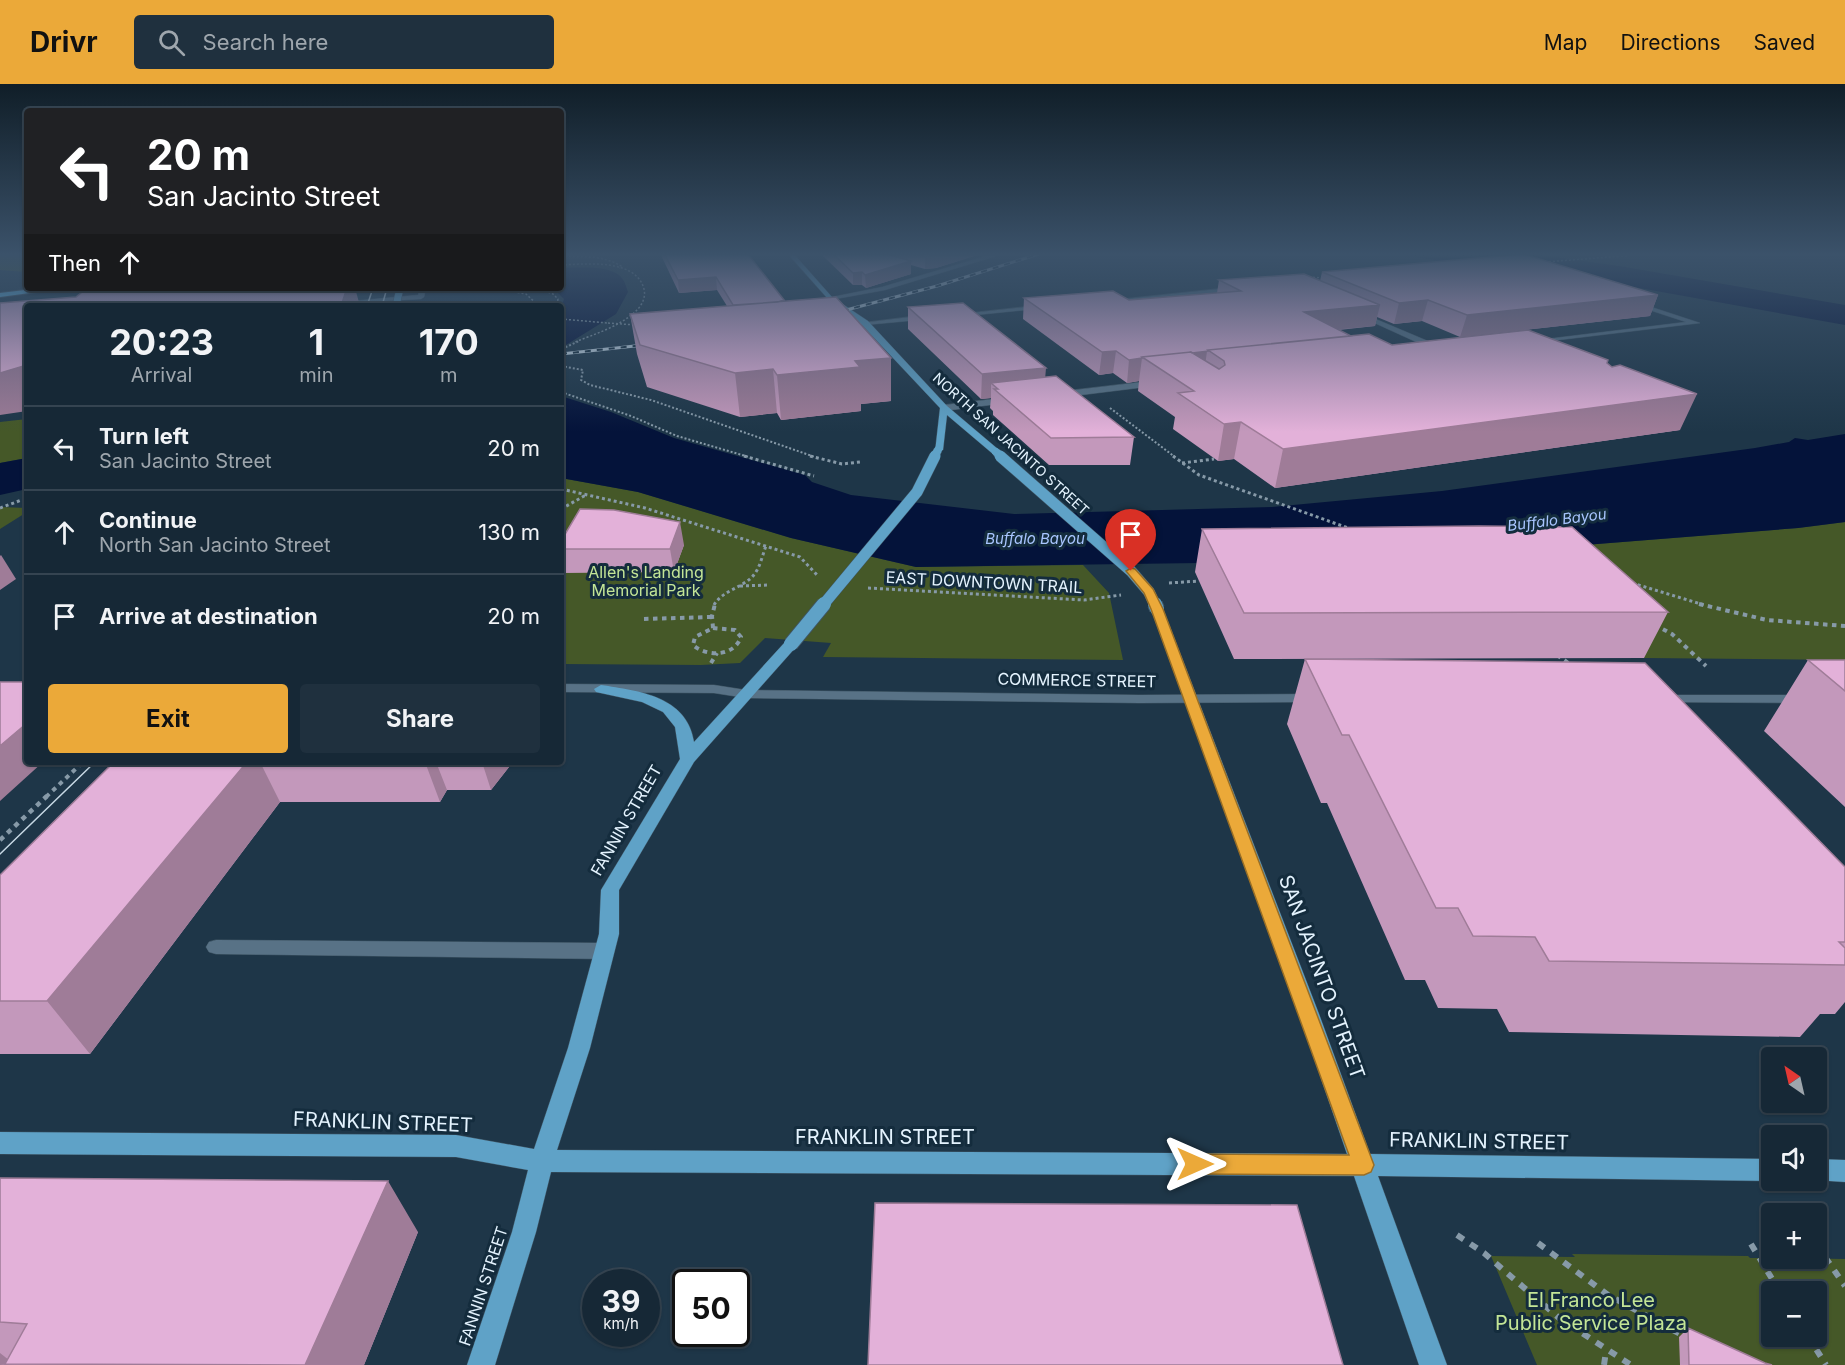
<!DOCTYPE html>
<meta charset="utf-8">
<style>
body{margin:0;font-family:Inter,sans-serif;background:#1f303e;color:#f1f3f6;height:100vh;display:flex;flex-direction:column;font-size:22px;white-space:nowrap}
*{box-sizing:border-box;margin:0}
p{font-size:20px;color:#9ea6ad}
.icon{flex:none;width:33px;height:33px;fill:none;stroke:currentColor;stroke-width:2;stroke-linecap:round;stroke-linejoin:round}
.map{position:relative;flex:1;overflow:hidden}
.panel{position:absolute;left:24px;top:219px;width:540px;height:462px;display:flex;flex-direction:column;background:#162836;border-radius:6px;box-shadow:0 2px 4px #0004,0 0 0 2px #354451}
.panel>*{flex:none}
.hud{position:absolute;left:24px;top:24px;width:540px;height:183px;border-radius:6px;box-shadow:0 2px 4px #0004,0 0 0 2px #354451;background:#202124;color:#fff;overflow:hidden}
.needle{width:39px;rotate:326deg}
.controls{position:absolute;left:1761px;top:963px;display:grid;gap:12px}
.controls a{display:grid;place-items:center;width:66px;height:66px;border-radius:6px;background:#162836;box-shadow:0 2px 4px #0004,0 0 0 2px #354451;font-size:30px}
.speed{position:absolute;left:582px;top:1185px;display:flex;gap:12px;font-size:30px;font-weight:700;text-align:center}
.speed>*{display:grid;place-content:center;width:78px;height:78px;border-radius:50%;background:#162836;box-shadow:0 2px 4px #0004,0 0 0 2px #354451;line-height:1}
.speed small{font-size:15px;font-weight:400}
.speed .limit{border:3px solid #111;border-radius:9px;background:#fff;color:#111}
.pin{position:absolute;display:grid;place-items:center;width:51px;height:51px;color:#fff;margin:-62px -26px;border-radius:50% 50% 50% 0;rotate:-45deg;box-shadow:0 0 6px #0007}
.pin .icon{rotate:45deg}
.me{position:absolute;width:66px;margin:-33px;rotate:90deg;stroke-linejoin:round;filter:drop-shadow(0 0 4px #0008)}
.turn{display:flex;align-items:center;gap:21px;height:126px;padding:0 24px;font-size:27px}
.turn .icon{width:78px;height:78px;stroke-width:2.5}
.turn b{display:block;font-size:42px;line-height:51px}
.then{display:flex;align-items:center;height:57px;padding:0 24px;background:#0003;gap:12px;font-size:22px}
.eta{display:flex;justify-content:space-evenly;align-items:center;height:102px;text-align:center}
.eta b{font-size:36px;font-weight:700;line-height:42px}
.primary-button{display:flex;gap:12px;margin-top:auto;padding:12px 24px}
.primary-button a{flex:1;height:69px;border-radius:6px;background:#eba939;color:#111;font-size:24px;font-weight:700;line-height:69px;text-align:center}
.primary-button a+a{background:#1f303e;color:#f1f3f6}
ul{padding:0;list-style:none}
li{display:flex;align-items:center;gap:18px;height:84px;padding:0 24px;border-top:2px solid #354451}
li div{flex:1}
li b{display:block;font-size:22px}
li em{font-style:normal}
header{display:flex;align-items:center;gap:36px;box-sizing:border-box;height:84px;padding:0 30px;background:#eba939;color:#111}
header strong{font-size:28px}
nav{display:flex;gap:33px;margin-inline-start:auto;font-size:21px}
.search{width:420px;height:54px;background:#1f303e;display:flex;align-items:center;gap:15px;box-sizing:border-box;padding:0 21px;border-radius:6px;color:#9ea6ad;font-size:22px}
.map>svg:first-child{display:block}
</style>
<header>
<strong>Drivr</strong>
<div class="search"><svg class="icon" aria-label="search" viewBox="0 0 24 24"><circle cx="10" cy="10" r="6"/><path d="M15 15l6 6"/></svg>Search here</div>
<nav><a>Map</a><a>Directions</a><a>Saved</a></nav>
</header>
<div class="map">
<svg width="1845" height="1281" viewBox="0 0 1845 1281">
<rect width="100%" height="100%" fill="#1e3648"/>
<path fill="#455828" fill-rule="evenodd" d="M0,169H27V188L0,186Z
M27,335V374L0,379V338Z
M561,394L638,408L791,454L916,483L1083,481L1109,509L1123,576L823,573L831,559L765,554L740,579L701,581L561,580Z
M0,423L27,424V428L0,445Z
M1845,438V576L1644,574L1534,465L1798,444Z
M1572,1170L1748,1172L1750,1174H1770L1769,1172H1771L1772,1174L1845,1175V1281H1537L1491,1172L1575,1173ZM1772,1208H1816V1252H1772Z"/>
<path fill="#04133a" d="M1393,169H1525L1619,182L1845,221V241L1522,183L1445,178Z
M561,184C577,184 605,181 619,191C624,195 626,202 628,208L616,230L561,264V223L564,215L557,208L547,204H561Z
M561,312L611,328L674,354L805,391L812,398L851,411L1014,430L1272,423L1442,407L1755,364L1789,358L1795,354L1808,356L1845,350V438L1798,444L1534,465L1200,479L916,483L791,454L638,408L561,394Z
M27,374V405L0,411V379Z"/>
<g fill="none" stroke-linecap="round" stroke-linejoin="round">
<g stroke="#3f5564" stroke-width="1">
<path id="minor" d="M996,169H1006L885,206L830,216L827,214L882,203Z
M1237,203L1239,206L1108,219L1105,217Z
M420,204H426L424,213L421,215L299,222L418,211Z
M1633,217L1700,239L1534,259L1530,257L1686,238L1631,220Z
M1043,221L1045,224L956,233L952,231Z
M1359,228L1442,263L1443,265L1436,267L1357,231Z
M926,231L929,235L865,241L861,239Z
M1159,296L1162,297V301L1057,314L1053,311L1057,308Z
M1010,313L1014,316L1013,318L944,327L940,324L944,321Z
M561,600L714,601L746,606L1139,611L1314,610L1321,614L1314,618L1139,619L746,614L714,609L561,608Z
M1659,611H1803L1810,615L1803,619L1654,618L1652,615L1654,612Z
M216,856L604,859L611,862L614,867L611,872L604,875L216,870L209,868L206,863L209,858Z"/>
</g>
<g stroke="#3f5564" stroke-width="1">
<path id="major" d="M787,169H793L832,213L868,237L947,322L999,366V370H993L947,331L943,366L935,368L940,324L862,241L828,215Z
M1157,521L1163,525L1319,930L1370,1070L1772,1075V1096H1774L1772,1097L1378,1092L1447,1281H1419L1354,1092L551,1088L536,1148L495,1281H467L512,1148L528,1086L456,1073L0,1070V1048L456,1051L534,1065L568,964L599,850L601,806L680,675L675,643L663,628L642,618L596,608L594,605L601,601C639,607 687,612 694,658L786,557H796L798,560L796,563L694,678L619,806V850L590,964L557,1066L1347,1070L1299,930L1151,525Z
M1816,1075L1845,1076V1098L1814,1096H1816Z"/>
</g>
<g stroke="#3f5564" stroke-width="2">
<path id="highway" d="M42,204H67L0,213V209Z"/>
</g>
<path stroke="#879aa8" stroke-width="1.5" stroke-dasharray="2 2" stroke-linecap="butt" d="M561,172C582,173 603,171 621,182L619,184
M1545,178L1661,169
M561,181C585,180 636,174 644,205C646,213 642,221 637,226C621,242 595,250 575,258
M1309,193L1325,194
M494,204L526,210L539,222
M537,204L553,210L558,215L557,220L552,222
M561,235L608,239"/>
<path stroke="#879aa8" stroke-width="2" stroke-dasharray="2 2" stroke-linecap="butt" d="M561,270L566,263L579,257
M561,282L583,286L581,296L590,301L651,316L815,373
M561,308L631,332L677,352L749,373"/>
<path stroke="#879aa8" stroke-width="3" stroke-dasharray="3 3" stroke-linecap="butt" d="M744,372L814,392
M810,372L842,380L860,378
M1182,379L1214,375
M561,405L645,424L800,473L818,492
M0,424L27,414
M561,425L586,411
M1169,499L1199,497
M1632,499L1704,521
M740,502L769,501
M868,504L1084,516L1121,511
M714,521C722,507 741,504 752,493C760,485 762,472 766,462"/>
<path stroke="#879aa8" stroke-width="4" stroke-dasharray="4.5 4.5" stroke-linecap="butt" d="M1699,520L1767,536L1845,542
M644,535L711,533
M1655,541L1672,550L1706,582
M713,544L735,546L741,553C734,573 707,573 693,561L695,553Z
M713,544L712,532L715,520
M711,579L717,569
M46,713L83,678"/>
<path stroke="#879aa8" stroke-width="4.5" stroke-dasharray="5 5" stroke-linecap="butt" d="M0,756L47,712"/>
<path stroke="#879aa8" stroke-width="6" stroke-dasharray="8 8" stroke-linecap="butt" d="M1457,1151L1484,1169L1559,1234L1631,1281
M1538,1159L1608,1211L1684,1252
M1751,1160L1780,1208
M1816,1160L1845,1202
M1808,1252L1826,1281
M1604,1281L1606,1267"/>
<use href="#minor" fill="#587286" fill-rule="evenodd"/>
<use href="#major" fill="#5fa2c7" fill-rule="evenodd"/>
<use href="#highway" fill="#64c2f3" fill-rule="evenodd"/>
<path stroke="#c7d8e4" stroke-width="1.5" d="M367,222L373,204
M382,222L387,204
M0,770L95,678"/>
<g stroke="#c7d8e4" stroke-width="3">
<path id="rail" d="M831,230L937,202L1042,169
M561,270L653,260"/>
</g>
<use href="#rail" stroke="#142c3d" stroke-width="2" stroke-dasharray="6" stroke-linecap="butt"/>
<g stroke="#3f5564" stroke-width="8" stroke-linecap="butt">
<path id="major-bridge-far3" d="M396,222L400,204"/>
</g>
<g stroke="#3f5564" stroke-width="9" stroke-linecap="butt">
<path id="major-bridge-far2" d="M996,368L1002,373
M934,373L938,366"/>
</g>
<g stroke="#3f5564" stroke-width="12" stroke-linecap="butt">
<path id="major-bridge-far1" d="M1000,372L1131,487L1149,508L1155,521
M823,521L917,408L935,372"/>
</g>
<g stroke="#3f5564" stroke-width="16" stroke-linecap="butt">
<path id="major-bridge" d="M1155,520L1157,525
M791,560L824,520"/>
</g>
<path stroke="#879aa8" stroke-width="1.5" stroke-dasharray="2 2" stroke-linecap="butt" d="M608,239L636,241"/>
<path stroke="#879aa8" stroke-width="2" stroke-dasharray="2 2" stroke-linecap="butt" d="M1110,324L1175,373"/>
<path stroke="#879aa8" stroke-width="3" stroke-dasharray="3 3" stroke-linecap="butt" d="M1173,372L1199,391L1351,445"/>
<path stroke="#879aa8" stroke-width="4" stroke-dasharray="4.5 4.5" stroke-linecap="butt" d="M1557,571L1571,581"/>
<use href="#major-bridge-far3" stroke="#5fa2c7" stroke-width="7"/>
<use href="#major-bridge-far2" stroke="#5fa2c7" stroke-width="8"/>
<use href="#major-bridge-far1" stroke="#5fa2c7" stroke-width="11"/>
<use href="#major-bridge" stroke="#5fa2c7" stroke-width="14"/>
</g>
<path fill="#c398bb" d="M660,169H747L784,217L891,317L861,320V327L781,336L777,329L740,333L647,303L637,270L630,230L727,222L717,206L679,209Z
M820,169H890L886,170L892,172V169H984L936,184L925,185L911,181V190L866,204L862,201H853Z
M1322,188L1658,211L1650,232L1460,253L1422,237L1394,240L1377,233L1375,242L1339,246L1351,252L1392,261L1607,279L1680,346L1275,404L1234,375L1218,377L1173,345L1175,333L1138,307L1139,297L1127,299L1113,289L1099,291L1023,235L1024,214L1129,216L1217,209L1219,196L1320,197Z
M908,223L1045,293L1134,353L1130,381H1049L993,331V327L990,324L991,314L981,315L908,245Z
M1202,445L1668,528L1644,574L1234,575L1195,488Z
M561,457L684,461L674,488L562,489L561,485Z
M1305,575L1845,783V918L1835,930H1820L1800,953L1509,948L1497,925L1438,924L1425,896H1405L1327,719H1321L1287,640Z
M1808,576H1845V723L1764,647Z
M247,678H513L491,706H447L440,718H280L90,970H0V791Z
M0,1094L418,1148L364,1281H0Z
M1688,1244L1765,1279L1772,1281H1680L1679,1253Z"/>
<path fill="#9f7c98" d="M944,169H984L936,184L925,185V173Z
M911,177V190L866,204L865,191Z
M862,188V201H853V189Z
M716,193L717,206L679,209L678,196Z
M347,204H355L360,222H341Z
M1658,211L1650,232L1460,253L1467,231Z
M1428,216L1422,237L1394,240L1399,219Z
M1380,221L1375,242L1300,249L1304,228Z
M1116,267L1113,289L1099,291L1102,268Z
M1207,267L1204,290L1144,274Z
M891,274V317L861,320V327L781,336L777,291L855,277Z
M1142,274L1139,297L1127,299L1129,276Z
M27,281V327L0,331V289Z
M1046,284L1044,308L998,305L991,299V314L981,315L982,290Z
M773,285L777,329L740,333L735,289Z
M1697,310L1680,346L1275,404L1283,365Z
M1241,338L1234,375L1218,377L1224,340Z
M680,438L684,461L674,488L670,465Z
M1,471L16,495L0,506V472Z
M27,639V678H43L0,717V662Z
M247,678H260L280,718L90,970L47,917Z
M425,678H436L447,706L440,718Z
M482,678H513L491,706Z
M388,1097L418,1148L364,1281H305Z
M0,1269L14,1280L0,1281Z"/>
<path fill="#e3b1d9" stroke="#9f7c98" stroke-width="1.5" d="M664,169H747L784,216L778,218L733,221L716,193L678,196Z
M832,169H884L911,177L865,191L862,188L853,189Z
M910,169H944L925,173Z
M1523,170L1658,211L1467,231L1428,216L1399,219L1322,188Z
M1304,190L1380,221L1304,228L1351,252L1208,266L1209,267L1192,269L1191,268L1142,273V274L1129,276L1116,267L1102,268L1024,214L1113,207L1129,216L1241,207L1219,196Z
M87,204H347L341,222H27V281L0,289V219L76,213Z
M836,213L891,274L855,277L860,283L777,291L773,285L735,289L640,261L630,230Z
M963,219L1046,284L982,290L908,223Z
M1528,246L1608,276L1607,279L1612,283L1620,281L1697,310L1283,365L1241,338L1224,340L1178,309L1194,307L1142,273L1191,268L1219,285L1225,281L1224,277L1208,266L1369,250L1392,261Z
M1056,292L1134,353L1051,354L994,305H998L991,299Z
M580,425L614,426L680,438L670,465H561V457Z
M1479,442L1572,443L1668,528L1244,529L1202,445Z
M1305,575L1645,579L1845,783V858H1839L1845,864V881L1549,877L1535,853L1473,852L1458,824H1436L1349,651H1342Z
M1808,576H1845V607Z
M0,598H27V639L0,662Z
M114,678H247L47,917H0V791Z
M0,1094L388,1097L305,1281L5,1280L27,1240L0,1238Z
M875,1119L1297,1121L1343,1281H868Z
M1688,1244L1765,1279L1772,1281H1689Z"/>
<linearGradient id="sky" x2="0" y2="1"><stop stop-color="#101e28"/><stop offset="0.49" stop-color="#3b526a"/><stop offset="1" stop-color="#3b526a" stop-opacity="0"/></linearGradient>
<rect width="1845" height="348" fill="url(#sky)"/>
<path fill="#eba939" stroke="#996e25" stroke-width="1.5" d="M1131,484L1135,485L1153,505L1163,525L1374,1081L1371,1088L1364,1091L1195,1090L1187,1087L1184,1080L1187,1073L1195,1070L1349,1071L1151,525L1144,509L1126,487Z"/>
<g text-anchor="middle" stroke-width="6" stroke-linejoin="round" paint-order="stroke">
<g font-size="14" fill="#e4f3fe" stroke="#142c3d">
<text transform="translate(1011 360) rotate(42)" y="5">NORTH SAN JACINTO STREET</text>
</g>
<g font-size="15" font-style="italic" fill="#a8c5fe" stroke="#142c3d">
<text transform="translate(1557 436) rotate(-7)" y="5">Buffalo Bayou</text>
<text x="1035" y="460">Buffalo Bayou</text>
</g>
<g font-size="16" fill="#c3e596" stroke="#142c3d">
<text x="646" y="494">Allen's Landing<tspan x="646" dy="18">Memorial Park</tspan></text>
</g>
<g font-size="16" fill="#e4f3fe" stroke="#142c3d">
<text transform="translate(984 498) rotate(3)" y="6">EAST DOWNTOWN TRAIL</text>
<text transform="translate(1077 596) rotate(1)" y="6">COMMERCE STREET</text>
<text transform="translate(626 736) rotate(-60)" y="6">FANNIN STREET</text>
<text transform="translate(483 1202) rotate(-72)" y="6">FANNIN STREET</text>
</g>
<g font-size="20" fill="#e4f3fe" stroke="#142c3d">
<text transform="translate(1322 893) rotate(70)" y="7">SAN JACINTO STREET</text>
<text transform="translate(383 1038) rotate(2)" y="7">FRANKLIN STREET</text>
<text x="885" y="1060">FRANKLIN STREET</text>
<text transform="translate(1479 1057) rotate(1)" y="7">FRANKLIN STREET</text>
</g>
<g font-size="20" fill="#c3e596" stroke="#142c3d">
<text x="1591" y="1223">El Franco Lee<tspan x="1591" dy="23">Public Service Plaza</tspan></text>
</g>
</g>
</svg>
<div class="controls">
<a><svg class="needle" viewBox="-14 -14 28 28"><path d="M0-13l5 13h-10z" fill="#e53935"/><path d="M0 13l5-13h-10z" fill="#9ea6ad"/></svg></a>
<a><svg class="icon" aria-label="sound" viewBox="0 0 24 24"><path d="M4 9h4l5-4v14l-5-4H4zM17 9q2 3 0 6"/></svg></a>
<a>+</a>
<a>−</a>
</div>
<div class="speed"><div>39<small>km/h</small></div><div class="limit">50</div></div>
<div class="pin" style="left:1131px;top:487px;background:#d93025"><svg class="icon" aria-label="arrive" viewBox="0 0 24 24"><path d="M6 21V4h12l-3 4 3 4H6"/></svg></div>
<svg class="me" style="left:1195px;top:1080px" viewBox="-20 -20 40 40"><path d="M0-17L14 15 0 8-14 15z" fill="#eba939" stroke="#fff" stroke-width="4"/></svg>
<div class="hud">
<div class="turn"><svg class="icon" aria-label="left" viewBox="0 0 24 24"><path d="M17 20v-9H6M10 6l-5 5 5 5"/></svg><div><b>20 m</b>San Jacinto Street</div></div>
<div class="then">Then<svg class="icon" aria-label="ahead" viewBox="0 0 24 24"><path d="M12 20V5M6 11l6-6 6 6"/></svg></div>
</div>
<section class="panel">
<div class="eta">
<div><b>20:23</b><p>Arrival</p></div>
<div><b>1</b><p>min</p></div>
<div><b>170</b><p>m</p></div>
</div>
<ul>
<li><svg class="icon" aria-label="left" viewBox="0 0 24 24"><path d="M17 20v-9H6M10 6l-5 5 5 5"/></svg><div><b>Turn left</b><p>San Jacinto Street</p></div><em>20 m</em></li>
<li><svg class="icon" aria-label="ahead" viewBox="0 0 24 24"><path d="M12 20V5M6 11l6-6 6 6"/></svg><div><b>Continue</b><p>North San Jacinto Street</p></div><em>130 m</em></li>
<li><svg class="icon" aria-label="arrive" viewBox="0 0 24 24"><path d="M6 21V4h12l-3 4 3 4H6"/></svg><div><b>Arrive at destination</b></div><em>20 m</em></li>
</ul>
<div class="primary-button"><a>Exit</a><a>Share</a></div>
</section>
</div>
